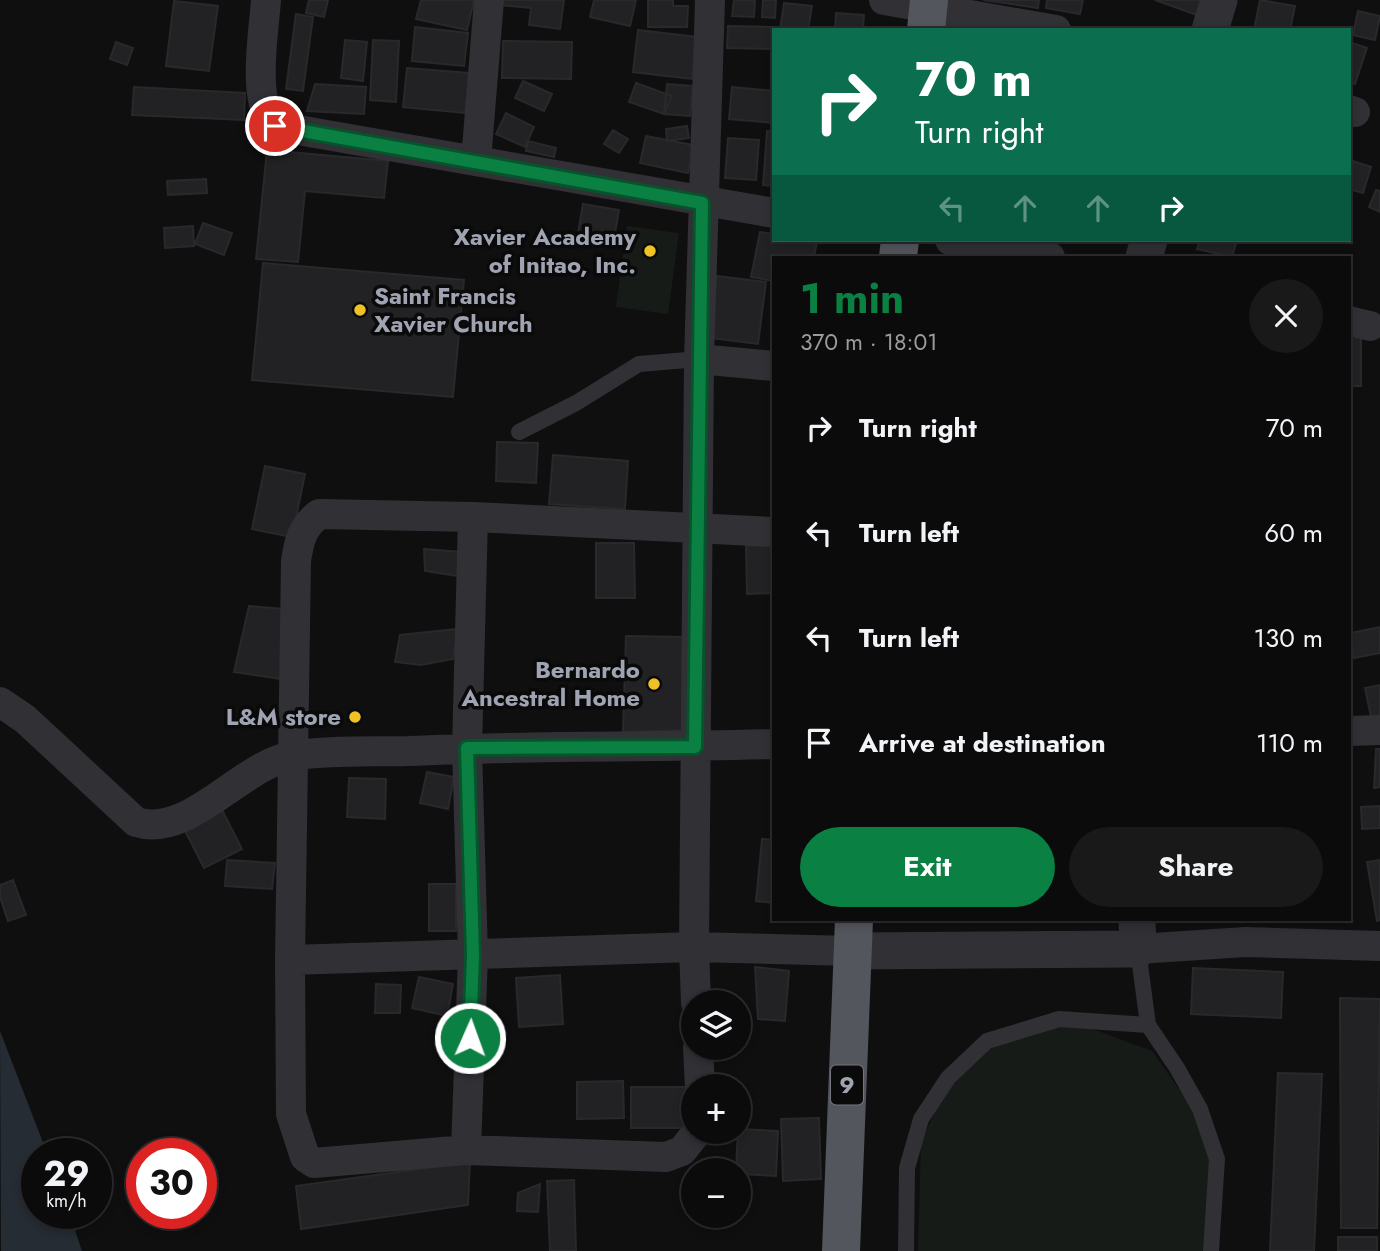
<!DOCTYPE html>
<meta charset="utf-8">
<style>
body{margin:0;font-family:Jost,sans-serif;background:#19191a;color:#f1f3f6;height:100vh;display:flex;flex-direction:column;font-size:26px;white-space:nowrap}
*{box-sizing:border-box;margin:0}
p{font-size:23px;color:#9a9b9d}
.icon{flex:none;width:38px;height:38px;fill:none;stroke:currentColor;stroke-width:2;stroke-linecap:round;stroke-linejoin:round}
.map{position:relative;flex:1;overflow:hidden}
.panel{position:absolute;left:772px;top:256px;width:579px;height:665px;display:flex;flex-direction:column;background:#0b0b0c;border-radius:0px;box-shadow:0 4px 10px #0003,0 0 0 2px #2b2b2d}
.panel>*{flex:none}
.hud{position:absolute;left:772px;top:28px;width:579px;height:214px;border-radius:0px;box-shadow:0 4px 10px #0003,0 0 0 2px #2b2b2d;background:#0b6e4f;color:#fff;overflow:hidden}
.buttons{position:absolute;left:681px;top:990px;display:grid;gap:14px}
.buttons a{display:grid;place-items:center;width:70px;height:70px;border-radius:50%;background:#0b0b0c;box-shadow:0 4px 10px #0003,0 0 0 2px #2b2b2d;font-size:35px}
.speed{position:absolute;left:21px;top:1138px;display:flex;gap:14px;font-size:35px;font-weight:700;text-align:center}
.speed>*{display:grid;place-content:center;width:91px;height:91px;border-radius:50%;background:#0b0b0c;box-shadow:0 4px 10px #0003,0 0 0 2px #2b2b2d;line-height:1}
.speed small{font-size:18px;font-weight:400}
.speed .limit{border:10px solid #d22;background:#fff;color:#111}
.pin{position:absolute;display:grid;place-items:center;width:60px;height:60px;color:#fff;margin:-30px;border:4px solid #fff;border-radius:50%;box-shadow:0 2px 7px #0007}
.me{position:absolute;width:77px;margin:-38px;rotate:2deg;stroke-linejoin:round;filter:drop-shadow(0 0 5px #0008)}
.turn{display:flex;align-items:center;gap:24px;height:147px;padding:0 28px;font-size:32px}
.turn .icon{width:91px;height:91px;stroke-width:2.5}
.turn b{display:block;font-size:49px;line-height:60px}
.lanes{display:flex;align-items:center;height:66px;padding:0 28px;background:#0003;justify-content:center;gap:35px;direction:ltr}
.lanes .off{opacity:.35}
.round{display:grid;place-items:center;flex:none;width:74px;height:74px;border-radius:37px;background:#19191a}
.overview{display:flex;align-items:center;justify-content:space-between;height:119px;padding:0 28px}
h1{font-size:42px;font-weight:700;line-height:52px;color:#0b8043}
.action{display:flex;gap:14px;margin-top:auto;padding:14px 28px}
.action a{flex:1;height:80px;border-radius:42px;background:#0b8043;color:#fff;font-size:28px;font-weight:700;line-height:80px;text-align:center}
.action a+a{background:#19191a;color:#f1f3f6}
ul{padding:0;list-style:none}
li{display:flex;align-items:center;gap:21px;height:105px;padding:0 28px}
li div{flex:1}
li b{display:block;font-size:26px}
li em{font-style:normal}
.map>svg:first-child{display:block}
</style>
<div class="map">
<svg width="1380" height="1251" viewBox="0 0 1380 1251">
<rect width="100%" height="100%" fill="#0f0f10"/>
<path fill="#161b17" d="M627,226L679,233L668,314L616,307Z
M1074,1022L1152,1051L1215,1140L1210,1251H918L921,1142L962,1054Z"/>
<path fill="#262c34" d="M0,1031L47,1153H37V1213H69L82,1251H1Z"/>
<path fill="#222224" stroke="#29292c" stroke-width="2" d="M309,0H328L324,17L306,13Z
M421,0H474L467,30L416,19Z
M501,0H564L560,29L529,25L531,8L500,5Z
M594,0H636L630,26L590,17Z
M648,0H673V6H688L687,27H648Z
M734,0H755L754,17L732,16Z
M763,0H776L775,18L762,17Z
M983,0H1039L1038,8Z
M1047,0H1083L1080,14L1046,8Z
M1155,0H1211L1205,18Z
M1260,0L1295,6L1290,30H1254Z
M174,1L218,6L209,71L166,66Z
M784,3L812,6L808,30H780Z
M1358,11L1380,16L1375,40L1353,35Z
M836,13L864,15L863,30H835Z
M296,14L313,17L303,91L286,89Z
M728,26L772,27L771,49L727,48Z
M415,27L468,33L464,66L412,61Z
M638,30L697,37L692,79L633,72Z
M345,40L367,42L363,81L341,78Z
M373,40L399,41L396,102L370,100Z
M503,41L572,42L571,79L502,78Z
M116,42L133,48L127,65L110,59Z
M1349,42L1367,48L1355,84L1349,82Z
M407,68L469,73L465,113L403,107Z
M523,81L552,94L544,111L515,98Z
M636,83L672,96L664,114L629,102Z
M315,84L366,87L364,114L307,111Z
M667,84L693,86L690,116L664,114Z
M134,87L245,93L244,120L132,115Z
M732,87L774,91V123L729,119Z
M506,113L534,127L525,147L496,134Z
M687,126L689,138L667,141L666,129Z
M613,130L628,139L619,153L604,144Z
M767,131L774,132V186L763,185Z
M646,136L693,145L688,173L640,163Z
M728,138L759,140L756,180L725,178Z
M528,141L556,148L554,157L526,151Z
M267,150L388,161L384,198L305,191L298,262L256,259Z
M1353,161L1371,167L1363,193L1349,189Z
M206,179L207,193L168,195L167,181Z
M1376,190L1380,191V212L1369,207Z
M583,204L619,210L613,245L577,239Z
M203,223L232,233L224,255L195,244Z
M193,226L194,246L165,248L164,228Z
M760,232L774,234V240L817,242L814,257H774V281L751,277Z
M1200,240H1237L1232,257L1197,249Z
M263,263L464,280L453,397L252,380Z
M717,276L766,282L758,344L710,338Z
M1349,334H1361V386H1349Z
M497,442L538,443L536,483L496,481Z
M553,455L628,461L625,509L549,504Z
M265,466L305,474L292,537L252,529Z
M596,543H634L635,598H596Z
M774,545V593L747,594L746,546Z
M424,549L461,552L458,576L425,571Z
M249,606L284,609L282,679L234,672Z
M1380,627V653L1354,658L1350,633Z
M458,629L453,659L421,665L395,662L400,635Z
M626,636L684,637L685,730L623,732Z
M1380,685V716L1371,717L1365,688Z
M1376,749H1380V787L1374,788Z
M427,772L454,777L448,809L420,803Z
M349,778L386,779L385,819L347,817Z
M220,806L242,849L204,868L182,825Z
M1380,806V828L1362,829L1361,807Z
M762,839L774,840V903L756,901Z
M227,860L275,863L272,889L225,886Z
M1380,860V920L1377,921L1367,862Z
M13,880L26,915L8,921L0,897V885Z
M429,884H456V931H429Z
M755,967L789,971L785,1021L758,1019Z
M1193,968L1283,972L1281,1018L1191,1014Z
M560,975L563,1024L519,1027L516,978Z
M419,977L453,984L447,1016L412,1008Z
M376,984L401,985L400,1013H375Z
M1340,998L1380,999L1377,1228H1341Z
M1278,1073L1322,1074L1314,1251H1270Z
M623,1081L624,1118L577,1119V1082Z
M631,1087H689V1128H631Z
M819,1118L821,1179L783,1181L781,1119Z
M738,1129L778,1131L776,1176L738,1174L736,1171Z
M470,1162L468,1205L301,1229L296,1186Z
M574,1180L576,1251H550L547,1181Z
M540,1184L538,1212L517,1211L518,1193Z
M1338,1237H1377V1251H1338Z"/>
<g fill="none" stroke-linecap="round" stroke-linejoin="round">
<path stroke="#303035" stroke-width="16" d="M519,432L576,403L639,364L699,359
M1138,949L1148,1025L1177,1068L1200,1109L1217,1159L1211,1251
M906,1251L907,1168L921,1119L948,1078L987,1041L1059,1019L1148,1025"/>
<path stroke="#303035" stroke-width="30" d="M266,0C264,31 251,103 275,126L774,213
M884,0L1056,30
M1349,110L1355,112
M476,161L489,0
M950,240L1050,257
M1349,321L1370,326
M699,359L774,366
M0,702L25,719L136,822C189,839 239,766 292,756C329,750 371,752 408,751C530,745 652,748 774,744
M1349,731L1380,730
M1138,949L1245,942L1380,946
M290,960L694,947L852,951
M696,1003L694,947L699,359L710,0
M698,1048L700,1087
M697,1132L682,1151L666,1157L466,1150L314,1163L305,1157L291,1114L290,960L296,561C299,541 302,527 319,514L473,517L774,532
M466,1150L473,955L467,748L473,517"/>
<path stroke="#303035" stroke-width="37" d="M1210,30L1219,0
M1144,257L1149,240
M852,951L1138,949L1137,919"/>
<path stroke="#54565d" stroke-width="38" d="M926,30L929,0
M898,257L900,240
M841,1251L854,919"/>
</g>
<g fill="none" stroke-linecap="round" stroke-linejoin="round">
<g stroke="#07532c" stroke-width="18">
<path id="route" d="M275,126L702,203L695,747L467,748L473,955L470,1038"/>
</g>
<use href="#route" stroke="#0b8043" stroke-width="12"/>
</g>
<g fill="#f1c226" stroke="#0a0a0b" stroke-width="2.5">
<circle cx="650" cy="251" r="7"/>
<circle cx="360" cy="310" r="7"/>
<circle cx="654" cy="684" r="7"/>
<circle cx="355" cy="717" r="7"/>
</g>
<g text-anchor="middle" stroke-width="7" stroke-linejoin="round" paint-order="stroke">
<rect fill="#0a0a0b" stroke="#73757f" stroke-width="2" x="831" y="1065.5" width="32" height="39" rx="5"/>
<g font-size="23" font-weight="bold" fill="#a0a3b1">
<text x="847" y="1093">9</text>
</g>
<g font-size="24" font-weight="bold" fill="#a0a3b1" stroke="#0a0a0b" text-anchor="end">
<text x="636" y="245">Xavier Academy<tspan x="636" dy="28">of Initao, Inc.</tspan></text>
<text x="374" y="304" text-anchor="start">Saint Francis<tspan x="374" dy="28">Xavier Church</tspan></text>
<text x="640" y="678">Bernardo<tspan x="640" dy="28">Ancestral Home</tspan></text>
<text x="341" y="725">L&amp;M store</text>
</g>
</g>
</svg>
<div class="buttons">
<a><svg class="icon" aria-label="layers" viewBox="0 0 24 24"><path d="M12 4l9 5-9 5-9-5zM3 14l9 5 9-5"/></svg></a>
<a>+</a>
<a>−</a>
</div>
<div class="speed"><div>29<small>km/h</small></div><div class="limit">30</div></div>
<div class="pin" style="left:275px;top:126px;background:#d93025"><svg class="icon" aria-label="arrive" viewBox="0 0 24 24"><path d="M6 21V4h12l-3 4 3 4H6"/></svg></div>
<svg class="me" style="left:470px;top:1038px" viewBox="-20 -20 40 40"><circle r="17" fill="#0b8043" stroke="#fff" stroke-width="3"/><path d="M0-11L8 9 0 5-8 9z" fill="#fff"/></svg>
<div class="hud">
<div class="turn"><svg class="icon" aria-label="right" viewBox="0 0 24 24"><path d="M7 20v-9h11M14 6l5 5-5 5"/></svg><div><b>70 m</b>Turn right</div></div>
<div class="lanes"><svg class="icon off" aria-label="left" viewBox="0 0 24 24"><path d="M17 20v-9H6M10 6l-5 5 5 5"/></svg><svg class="icon off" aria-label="ahead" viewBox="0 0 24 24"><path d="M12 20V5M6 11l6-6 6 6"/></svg><svg class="icon off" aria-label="ahead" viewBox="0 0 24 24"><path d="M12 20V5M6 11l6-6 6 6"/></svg><svg class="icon" aria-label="right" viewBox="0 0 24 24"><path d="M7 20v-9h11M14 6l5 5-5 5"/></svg></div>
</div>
<section class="panel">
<div class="overview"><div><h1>1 min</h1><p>370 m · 18:01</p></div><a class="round"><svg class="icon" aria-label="close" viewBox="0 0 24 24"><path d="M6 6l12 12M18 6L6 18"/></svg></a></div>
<ul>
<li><svg class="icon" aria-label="right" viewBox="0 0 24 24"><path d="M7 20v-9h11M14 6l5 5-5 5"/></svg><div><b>Turn right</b></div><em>70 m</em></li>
<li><svg class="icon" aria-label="left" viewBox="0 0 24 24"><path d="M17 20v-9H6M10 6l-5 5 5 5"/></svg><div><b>Turn left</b></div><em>60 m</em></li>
<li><svg class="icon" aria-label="left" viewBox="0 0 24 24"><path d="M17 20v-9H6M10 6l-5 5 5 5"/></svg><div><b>Turn left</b></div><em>130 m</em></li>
<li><svg class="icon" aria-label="arrive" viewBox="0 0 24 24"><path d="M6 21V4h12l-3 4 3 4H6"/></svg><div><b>Arrive at destination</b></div><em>110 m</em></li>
</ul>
<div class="action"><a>Exit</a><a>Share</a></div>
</section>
</div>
